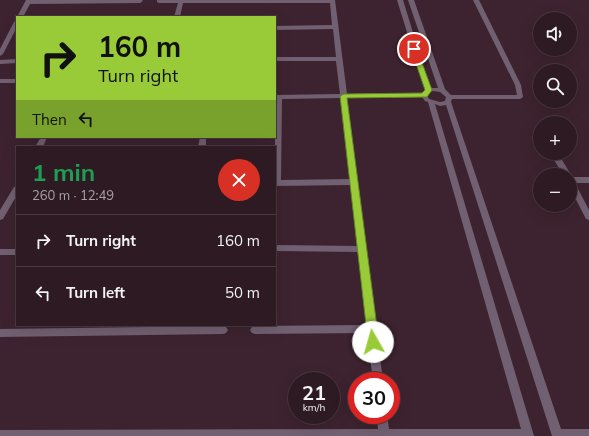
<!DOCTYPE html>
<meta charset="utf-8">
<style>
body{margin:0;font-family:Mulish,sans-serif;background:#3a2730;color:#f1f3f6;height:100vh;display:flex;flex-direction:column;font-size:15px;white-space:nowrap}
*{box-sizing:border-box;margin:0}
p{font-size:13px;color:#a7a1a6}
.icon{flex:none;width:22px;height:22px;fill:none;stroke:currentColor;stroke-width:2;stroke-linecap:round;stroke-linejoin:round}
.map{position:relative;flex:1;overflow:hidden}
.drawer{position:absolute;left:16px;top:146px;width:260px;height:180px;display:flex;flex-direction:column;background:#2e1a23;border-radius:0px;box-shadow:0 4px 16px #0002,0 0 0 1px #493841}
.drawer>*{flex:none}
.guide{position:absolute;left:16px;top:16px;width:260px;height:122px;border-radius:0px;box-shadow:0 4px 16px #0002,0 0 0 1px #493841;background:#98cb37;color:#111;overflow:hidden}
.controls{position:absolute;left:533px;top:12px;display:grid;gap:8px}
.controls a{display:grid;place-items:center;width:44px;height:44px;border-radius:50%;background:#2e1a23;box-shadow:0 4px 16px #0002,0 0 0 1px #493841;font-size:20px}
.speed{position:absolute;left:288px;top:372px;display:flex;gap:8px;font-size:20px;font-weight:700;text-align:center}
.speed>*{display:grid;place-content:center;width:52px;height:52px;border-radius:50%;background:#2e1a23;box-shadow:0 4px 16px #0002,0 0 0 1px #493841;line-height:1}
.speed small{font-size:10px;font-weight:400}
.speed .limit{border:6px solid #d22;background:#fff;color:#111}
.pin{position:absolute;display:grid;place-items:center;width:34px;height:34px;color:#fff;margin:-17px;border:2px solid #fff;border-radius:50%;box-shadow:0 1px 4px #0007}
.me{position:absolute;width:44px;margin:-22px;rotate:353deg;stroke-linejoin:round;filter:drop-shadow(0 0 3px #0008)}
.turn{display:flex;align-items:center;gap:14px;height:84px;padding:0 16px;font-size:18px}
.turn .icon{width:52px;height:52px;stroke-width:2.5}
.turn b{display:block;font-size:28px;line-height:34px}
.then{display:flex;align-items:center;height:38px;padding:0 16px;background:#0003;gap:8px;font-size:15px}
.round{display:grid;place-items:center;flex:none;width:42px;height:42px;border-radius:21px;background:#3a2730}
.overview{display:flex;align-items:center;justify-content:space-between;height:68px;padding:0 16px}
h1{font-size:24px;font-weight:700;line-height:30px;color:#1e9e55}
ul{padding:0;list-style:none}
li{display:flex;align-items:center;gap:12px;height:52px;padding:0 16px;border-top:1px solid #493841}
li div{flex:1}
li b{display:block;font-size:15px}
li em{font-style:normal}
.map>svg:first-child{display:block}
</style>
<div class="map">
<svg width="589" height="436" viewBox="0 0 589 436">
<rect width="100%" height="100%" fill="#3d232f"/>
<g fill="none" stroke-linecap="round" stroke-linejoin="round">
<path fill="#716071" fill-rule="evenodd" d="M26,0H142L143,1L140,3L30,4L23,17H17Z
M157,0H335L347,94L421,93L425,90L397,0H403L430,88H438L408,0H414L445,89L451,95H517L515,85L473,0H479L521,85L523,97L520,99H452L451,102L561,429H589V436H552L446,105L440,106L435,104L534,436H0V430L378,429L377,415H387L389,429H521L428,102L425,101L422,97L347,98L383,381H373L367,333L255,334L252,333L250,330L252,327L255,326L366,325L358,252L275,251V245L357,246L351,185L275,186V95L340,94L336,61H275V57H336L333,29L275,30V26L332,25L330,3H183L180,17H174L178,3H159L157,2ZM433,91L440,92L446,97L445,101L440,102L429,99L427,95L428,93ZM341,98L350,179L281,180L282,99Z
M17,20V27L3,54L0,56V49L14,22Z
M17,59V63L0,64V60Z
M0,79H17V83H0Z
M41,137H47L43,147H35Z
M200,137H206V147H198Z
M550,153H558L571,175L570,176V175H563Z
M570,177H589V183H575L589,210V220L586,219L570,188Z
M17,186V195L3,219L0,220V210L14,187Z
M0,249H17V255H0Z
M223,326L226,327L228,330L226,333L223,334L0,337V329Z"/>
</g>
<path fill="#98cb37" stroke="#638424" d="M412,47L417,49L432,90L427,97L347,98L379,342L377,346L373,347L369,346L368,342L340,96L344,94L422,93L425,90L411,49Z"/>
</svg>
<div class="controls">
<a><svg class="icon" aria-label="sound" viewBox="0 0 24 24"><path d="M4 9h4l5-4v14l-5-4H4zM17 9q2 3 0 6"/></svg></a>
<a><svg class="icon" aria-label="search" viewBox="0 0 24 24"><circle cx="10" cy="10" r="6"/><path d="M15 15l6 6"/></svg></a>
<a>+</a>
<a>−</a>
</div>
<div class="speed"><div>21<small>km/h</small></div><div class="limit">30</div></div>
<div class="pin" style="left:414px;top:49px;background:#d93025"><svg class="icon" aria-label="arrive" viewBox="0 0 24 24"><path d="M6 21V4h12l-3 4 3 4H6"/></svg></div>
<svg class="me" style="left:373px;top:342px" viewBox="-20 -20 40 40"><circle r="19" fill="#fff"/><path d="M0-13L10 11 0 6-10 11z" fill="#98cb37"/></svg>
<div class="guide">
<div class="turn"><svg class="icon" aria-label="right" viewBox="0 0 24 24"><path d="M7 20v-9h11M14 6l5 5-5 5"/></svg><div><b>160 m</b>Turn right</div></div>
<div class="then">Then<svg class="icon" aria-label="left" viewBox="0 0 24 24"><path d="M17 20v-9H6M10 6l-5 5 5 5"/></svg></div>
</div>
<section class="drawer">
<div class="overview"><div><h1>1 min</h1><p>260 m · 12:49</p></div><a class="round" style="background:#d93025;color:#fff"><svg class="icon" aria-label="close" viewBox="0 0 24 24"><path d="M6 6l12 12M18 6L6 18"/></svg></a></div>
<ul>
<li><svg class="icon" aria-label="right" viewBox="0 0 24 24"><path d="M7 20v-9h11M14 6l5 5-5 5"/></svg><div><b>Turn right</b></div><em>160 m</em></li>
<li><svg class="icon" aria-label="left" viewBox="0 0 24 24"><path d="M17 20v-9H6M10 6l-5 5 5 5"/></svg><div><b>Turn left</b></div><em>50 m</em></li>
</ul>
</section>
</div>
